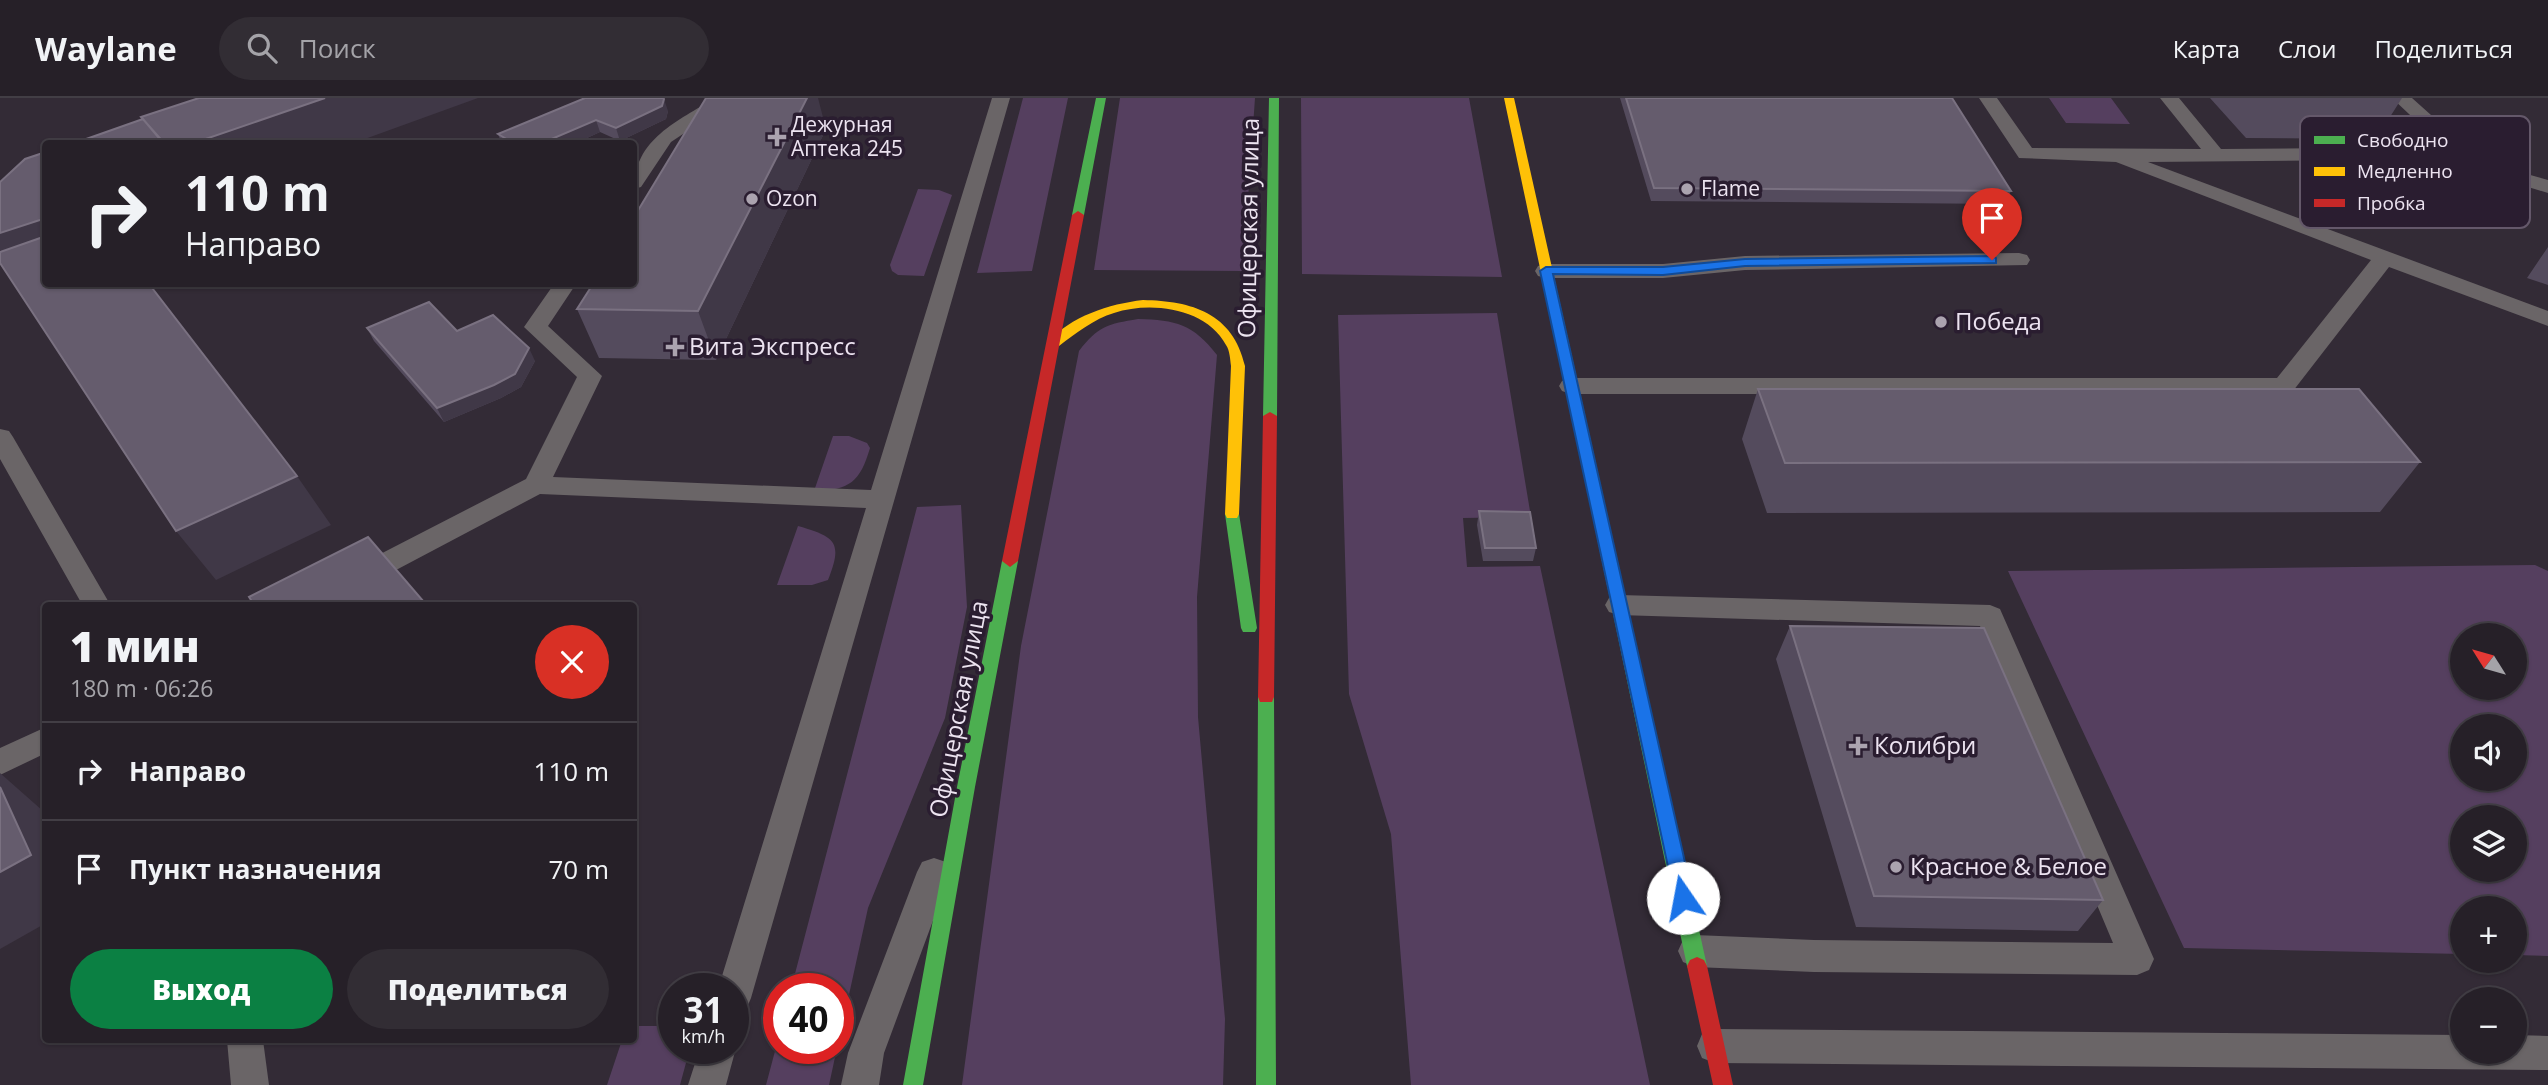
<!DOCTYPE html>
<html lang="ru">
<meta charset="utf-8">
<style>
body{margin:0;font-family:"Open Sans",sans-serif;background:#322d34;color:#f1f3f6;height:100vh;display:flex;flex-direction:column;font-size:26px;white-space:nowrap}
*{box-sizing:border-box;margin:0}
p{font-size:23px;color:#a4a3a8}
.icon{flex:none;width:38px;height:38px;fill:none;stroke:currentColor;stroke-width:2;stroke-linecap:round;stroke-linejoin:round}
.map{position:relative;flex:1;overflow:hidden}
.panel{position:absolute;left:42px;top:504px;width:595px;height:441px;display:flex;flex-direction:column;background:#262028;border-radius:7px;box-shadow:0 2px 5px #0004,0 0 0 2px #423e45}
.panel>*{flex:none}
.top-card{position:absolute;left:42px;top:42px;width:595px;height:147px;border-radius:7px;box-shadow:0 2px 5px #0004,0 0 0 2px #423e45;background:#262028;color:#f1f3f6;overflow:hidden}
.needle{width:46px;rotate:307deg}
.controls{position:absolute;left:2450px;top:525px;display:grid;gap:14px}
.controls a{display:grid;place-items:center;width:77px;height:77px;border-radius:50%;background:#262028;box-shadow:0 2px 5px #0004,0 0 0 2px #423e45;font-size:35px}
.speed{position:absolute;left:658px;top:875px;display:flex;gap:14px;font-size:35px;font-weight:700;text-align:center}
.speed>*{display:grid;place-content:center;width:91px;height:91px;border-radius:50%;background:#262028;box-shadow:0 2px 5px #0004,0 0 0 2px #423e45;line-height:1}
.speed small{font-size:18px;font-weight:400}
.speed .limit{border:10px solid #d22;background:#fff;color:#111}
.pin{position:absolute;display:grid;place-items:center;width:60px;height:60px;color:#fff;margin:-72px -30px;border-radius:50% 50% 50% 0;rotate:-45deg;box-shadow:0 0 7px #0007}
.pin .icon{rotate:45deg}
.me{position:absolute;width:77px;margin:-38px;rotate:348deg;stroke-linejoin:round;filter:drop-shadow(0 0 5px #0008)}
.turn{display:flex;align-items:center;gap:24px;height:147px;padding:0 28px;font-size:32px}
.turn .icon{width:91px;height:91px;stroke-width:2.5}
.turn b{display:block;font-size:49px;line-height:60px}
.round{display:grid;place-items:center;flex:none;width:74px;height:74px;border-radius:37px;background:#322d34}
.headline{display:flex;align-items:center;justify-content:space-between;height:119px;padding:0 28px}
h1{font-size:42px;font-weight:800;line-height:52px}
.button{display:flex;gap:14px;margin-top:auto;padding:14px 28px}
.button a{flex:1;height:80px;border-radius:42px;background:#0b8043;color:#fff;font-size:28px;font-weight:800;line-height:80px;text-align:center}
.button a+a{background:#322d34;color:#f1f3f6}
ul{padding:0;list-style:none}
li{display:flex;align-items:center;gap:21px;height:98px;padding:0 28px;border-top:2px solid #423e45}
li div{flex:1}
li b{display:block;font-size:26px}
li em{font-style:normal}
header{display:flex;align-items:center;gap:42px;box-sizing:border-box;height:98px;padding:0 35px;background:#262028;border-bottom:2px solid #423e45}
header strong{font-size:33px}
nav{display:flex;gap:38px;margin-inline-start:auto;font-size:24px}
.search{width:490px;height:63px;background:#322d34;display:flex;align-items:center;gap:18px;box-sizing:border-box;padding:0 24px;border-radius:38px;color:#a4a3a8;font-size:26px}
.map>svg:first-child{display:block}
</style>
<header>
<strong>Waylane</strong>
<div class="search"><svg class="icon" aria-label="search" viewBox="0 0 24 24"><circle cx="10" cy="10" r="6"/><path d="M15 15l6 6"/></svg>Поиск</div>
<nav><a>Карта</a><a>Слои</a><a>Поделиться</a></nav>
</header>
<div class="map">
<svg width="2548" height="987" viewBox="0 0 2548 987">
<rect width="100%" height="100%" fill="#332b36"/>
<path fill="#553f5f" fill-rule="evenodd" d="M1023,0H1068L1032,173L977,175Z
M1120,0H1255L1243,173L1094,172Z
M1301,0H1469L1502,179L1302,176Z
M2049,0H2111L2130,26L2066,25Z
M918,91L939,92L952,97L924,178L898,177L892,173L890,167Z
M1497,215L1531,419L1463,420L1467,469L1540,468L1650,987H1411L1391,736L1349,596L1338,217Z
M1138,221C1176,222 1193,226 1217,257L1197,499L1198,619L1225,921L1223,987H962L1021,548L1079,253C1098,228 1108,226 1138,221Z
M833,338H849L867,345L870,350C860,384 850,392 814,393Z
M961,407L967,509L945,620L868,810L838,947V891H791L917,409Z
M798,428C836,439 843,444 828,482L812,487H777Z
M2535,467L2548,473V858L2515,857V810H2462V856L2184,850L2008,473ZM2462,537H2515V590H2462ZM2515,628V681H2462V628ZM2462,719H2515V772H2462Z
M634,928H674V950H690L680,987H607L622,942H634Z
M779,938V950H837L829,987H766Z"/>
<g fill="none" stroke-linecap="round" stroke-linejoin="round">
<path fill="#6a6567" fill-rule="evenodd" d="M715,0H737L671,44L641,89L634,91C634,41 678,23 715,0Z
M992,0H1010L751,900L746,912L733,916V891H718L866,410L540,396L328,508H289L293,501L526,381L577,279L524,229L554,186H576L548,228L602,278L553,379L871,392Z
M1979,0H1997L2032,50L2201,51L2160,0H2179L2221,51L2444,49L2392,0H2412L2469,51L2516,73L2548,82V95L2502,81L2459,61L2148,64L2548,213V228L2389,169L2293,293L2284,296H1571L1562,293L1559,288L1562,283L1571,280H2277L2371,162L2116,64L2019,60Z
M2019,155L2027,157L2030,162L2027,167L1745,172L1663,180H1546L1538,178L1535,173L1538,168L1546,166H1663L1745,158Z
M0,331L9,333L13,339L111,508H83L0,361Z
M1619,497L1990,507L2000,511L2154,861L2149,872L2137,877L1814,874L1695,869L1683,864L1678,853L1683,842L1695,837L1814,842L2113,845L1980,528L1619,517L1609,514L1605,507L1609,500Z
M46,629V655L0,677V650Z
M934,760L946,764L951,774L884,955L879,987H841L848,955L917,774L922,764Z
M1715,931L2462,937V954H2515V937L2548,938V972L1715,965L1702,960L1697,948L1702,936Z
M227,942H263L269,987H231Z
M733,943L736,950L726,987H688L700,950H733Z"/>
<path fill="#4caf50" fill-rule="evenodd" d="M1096,0H1106L1084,117L1078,121L1072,117Z
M1269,0H1279L1277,318L1270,322L1263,318Z
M1232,411L1239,416L1257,530L1255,534H1243L1241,530L1225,416Z
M1010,457L1018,463L975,689L923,987H903L957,689L1002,463Z
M1615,481L1623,487L1707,868L1704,874L1697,877L1690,874L1687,868L1607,487Z
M1266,592L1272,594L1274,599L1276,987H1256L1258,599L1260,594Z"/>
<path fill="#ffc107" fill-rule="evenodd" d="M1504,0H1514L1623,487L1615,493L1607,487Z
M1143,202C1192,203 1233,215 1245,268L1239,416L1237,420H1227L1225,416L1231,268C1230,261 1230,253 1226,247C1206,210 1151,203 1114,215C1094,221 1076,235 1059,248H1049L1047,245C1071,218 1109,206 1143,202Z"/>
<path fill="#c62828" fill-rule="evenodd" d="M1078,113L1084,117L1018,463L1010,469L1002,463L1072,117Z
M1270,314L1277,318L1274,599L1272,604H1260L1258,599L1263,318Z
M1697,859L1704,862L1707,868L1733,987H1713L1687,868L1690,862Z"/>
</g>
<path fill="#544b5d" d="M585,0L668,13L666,21L620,43L600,34L574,46H502L498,36Z
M1620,0H1952L2011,93L2005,106L1651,103Z
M2210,0H2402L2376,41L2246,40Z
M826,31L716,262L599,260L577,211Z
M2548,149V187L2527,180Z
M367,230L457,233L535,263L521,289L501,300L444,324L374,243Z
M1758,291L2420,364L2380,414L1767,415L1742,341Z
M1479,413L1536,450L1533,463H1483L1477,427Z
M1790,528L2103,802L2078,833L1856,829L1776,561Z"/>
<path fill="#403847" d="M325,0H478L351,46H191Z
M807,0H818L826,31L716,262L698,213Z
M664,1L668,13L666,21L620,43L616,30Z
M596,22L600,34L574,46H540Z
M46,120V177L25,184L0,152V135Z
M529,250L535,263L521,289L501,300L444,324L437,310Z
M297,378L331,427L216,482L176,433Z
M0,675L43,713L46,718V825L0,851Z"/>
<path fill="#655c6d" stroke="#7a7181" stroke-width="2" d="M199,0H325L191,46H165L141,19Z
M585,0H663L664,1L662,8L616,30L596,22L540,46H515L498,36Z
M706,0H807L698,213L577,211L593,186H634V119Z
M1626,0H1952L2011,93L1654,90Z
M143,21L164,46H72Z
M46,54V120L0,135V84L25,61Z
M46,138V186H149L297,378L176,433L0,165V154Z
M429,204L457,233L493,217L529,250L515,276L494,287L437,310L367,230Z
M1758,291H2359L2420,364L1785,365Z
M1479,413L1530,414L1536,450H1485Z
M368,439L424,504L418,508H255L249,499Z
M1790,528L1984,530L2103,802L1874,798Z
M0,689L31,757L0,774Z"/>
<path fill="#1a73e8" stroke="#114b97" stroke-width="2" d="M1992,158L1996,160V165L1745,168L1663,177L1553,176L1693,800L1690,806L1683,808L1676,806L1540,173L1546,169H1663L1745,161Z"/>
<g fill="#aba3af" stroke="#2a1d30" stroke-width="2.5">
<path d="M773.5 28.5h7v7h7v7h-7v7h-7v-7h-7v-7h7z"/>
<circle cx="1687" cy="91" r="7"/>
<circle cx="752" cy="101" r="7"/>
<circle cx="1941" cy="224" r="7"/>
<path d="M671.5 238.5h7v7h7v7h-7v7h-7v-7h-7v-7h7z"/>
<path d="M1854.5 637.5h7v7h7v7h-7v7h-7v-7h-7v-7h7z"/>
<circle cx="1896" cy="769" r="7"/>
</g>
<g text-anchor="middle" stroke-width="7" stroke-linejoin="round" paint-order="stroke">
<g font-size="21" fill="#ece3f0" stroke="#2a1d30" text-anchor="start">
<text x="791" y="34">Дежурная<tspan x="791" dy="24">Аптека 245</tspan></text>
<text x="1701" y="98">Flame</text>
<text x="766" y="108">Ozon</text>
</g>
<g font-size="24" fill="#ece3f0" stroke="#2a1d30">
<text transform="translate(1249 130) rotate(-89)" y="8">Офицерская улица</text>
<text transform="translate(959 611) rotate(-79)" y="8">Офицерская улица</text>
</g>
<g font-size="24" fill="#ece3f0" stroke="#2a1d30" text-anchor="start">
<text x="1955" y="232">Победа</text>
<text x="689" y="257">Вита Экспресс</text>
<text x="1874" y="656">Колибри</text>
<text x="1910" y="777">Красное &amp; Белое</text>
</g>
</g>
<rect x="2300" y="18" width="230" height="112" rx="10" fill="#2a1d30" stroke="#64586a" stroke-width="2"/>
<rect x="2314" y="38" width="31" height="8" fill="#4caf50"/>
<rect x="2314" y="69" width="31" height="9" fill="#ffc107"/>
<rect x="2314" y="101" width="31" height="8" fill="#c62828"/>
<g font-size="19" fill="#ece3f0">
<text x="2357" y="49">Свободно</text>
<text x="2357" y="80">Медленно</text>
<text x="2357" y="112">Пробка</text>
</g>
</svg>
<div class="controls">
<a><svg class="needle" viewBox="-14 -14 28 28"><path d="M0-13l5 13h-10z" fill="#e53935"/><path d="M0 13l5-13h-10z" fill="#a4a3a8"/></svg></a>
<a><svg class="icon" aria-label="sound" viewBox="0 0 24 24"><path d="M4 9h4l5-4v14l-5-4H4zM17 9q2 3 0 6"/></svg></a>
<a><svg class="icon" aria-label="layers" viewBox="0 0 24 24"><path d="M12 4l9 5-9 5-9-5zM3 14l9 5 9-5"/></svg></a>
<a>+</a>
<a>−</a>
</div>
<div class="speed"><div>31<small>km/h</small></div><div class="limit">40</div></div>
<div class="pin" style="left:1992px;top:162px;background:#d93025"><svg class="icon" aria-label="arrive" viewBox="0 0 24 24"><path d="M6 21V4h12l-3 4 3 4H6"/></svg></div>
<svg class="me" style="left:1683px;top:800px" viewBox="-20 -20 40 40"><circle r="19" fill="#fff"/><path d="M0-13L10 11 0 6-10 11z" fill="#1a73e8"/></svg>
<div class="top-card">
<div class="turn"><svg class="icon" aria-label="right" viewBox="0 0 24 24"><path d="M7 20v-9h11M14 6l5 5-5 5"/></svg><div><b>110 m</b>Направо</div></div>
</div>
<section class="panel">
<div class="headline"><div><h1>1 мин</h1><p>180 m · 06:26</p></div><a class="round" style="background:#d93025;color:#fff"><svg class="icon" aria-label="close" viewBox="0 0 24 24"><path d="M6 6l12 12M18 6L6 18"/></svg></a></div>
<ul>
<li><svg class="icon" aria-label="right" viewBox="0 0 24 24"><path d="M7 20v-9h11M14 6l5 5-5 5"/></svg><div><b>Направо</b></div><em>110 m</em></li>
<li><svg class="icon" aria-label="arrive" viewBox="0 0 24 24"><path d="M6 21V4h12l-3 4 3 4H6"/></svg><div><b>Пункт назначения</b></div><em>70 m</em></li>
</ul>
<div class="button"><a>Выход</a><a>Поделиться</a></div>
</section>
</div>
